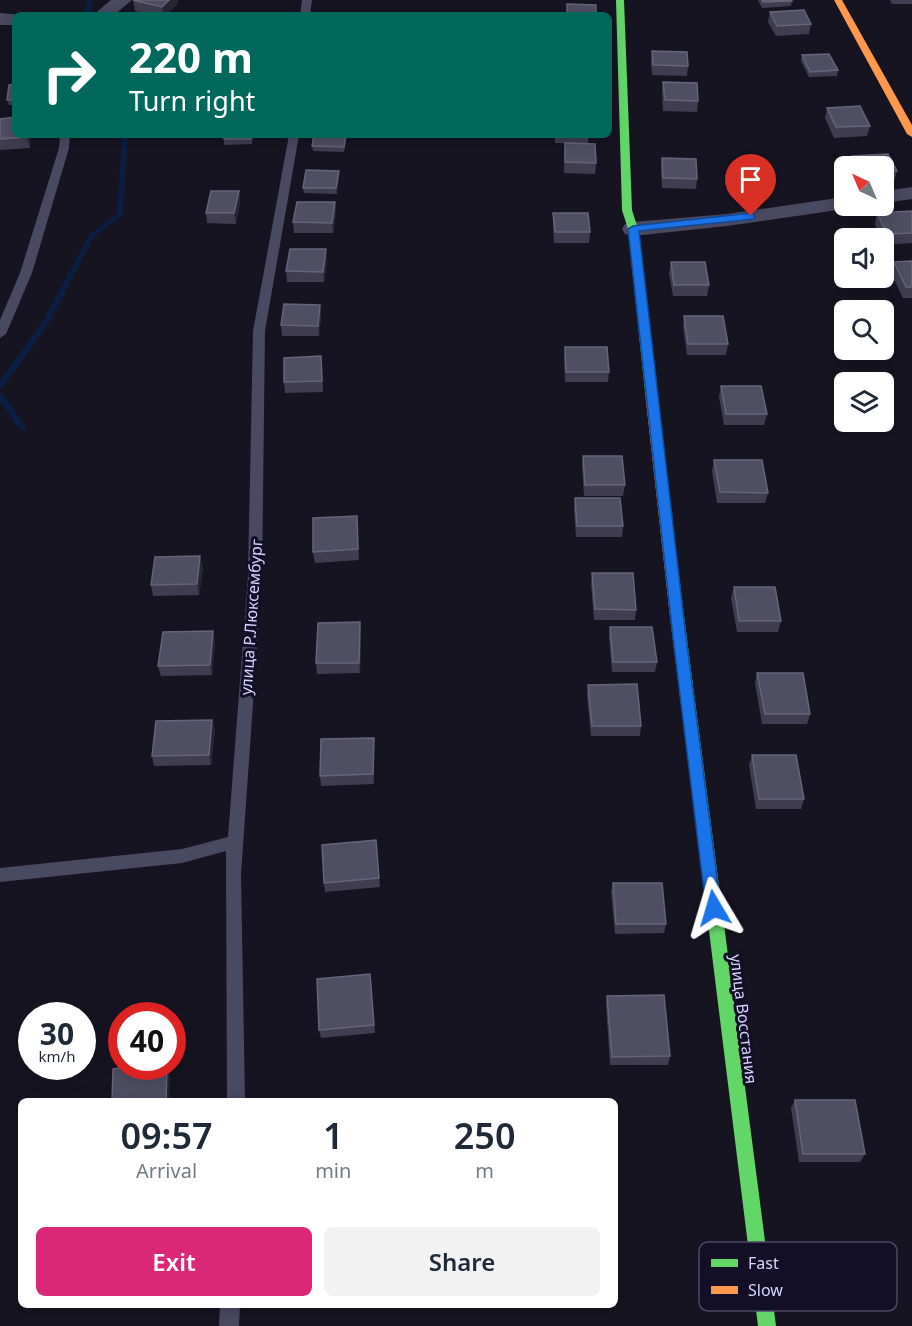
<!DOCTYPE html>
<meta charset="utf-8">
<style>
body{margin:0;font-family:"Noto Sans",sans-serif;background:#f2f2f3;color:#1f2937;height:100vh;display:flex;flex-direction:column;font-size:22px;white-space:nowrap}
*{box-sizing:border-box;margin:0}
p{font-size:20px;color:#747a83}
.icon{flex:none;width:33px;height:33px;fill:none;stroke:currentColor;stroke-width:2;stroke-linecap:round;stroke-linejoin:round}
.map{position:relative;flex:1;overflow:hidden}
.drawer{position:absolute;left:18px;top:1098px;width:600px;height:210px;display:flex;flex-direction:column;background:#fff;border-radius:9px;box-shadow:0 3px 15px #0003}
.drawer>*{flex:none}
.banner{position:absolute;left:12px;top:12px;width:600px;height:126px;border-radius:9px;box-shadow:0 3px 15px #0003;background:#00695c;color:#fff;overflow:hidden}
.needle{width:39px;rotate:316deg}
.tools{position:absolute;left:834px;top:156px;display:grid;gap:12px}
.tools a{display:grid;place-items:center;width:60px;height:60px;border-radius:9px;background:#fff;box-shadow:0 3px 15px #0003;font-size:30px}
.speed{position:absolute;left:18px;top:1002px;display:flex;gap:12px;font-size:30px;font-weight:700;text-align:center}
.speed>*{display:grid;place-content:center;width:78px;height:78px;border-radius:50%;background:#fff;box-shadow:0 3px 15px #0003;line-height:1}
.speed small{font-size:15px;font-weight:400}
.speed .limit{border:9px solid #d22;background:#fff;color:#111}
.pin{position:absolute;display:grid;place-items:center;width:51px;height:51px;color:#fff;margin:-62px -26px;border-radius:50% 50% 50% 0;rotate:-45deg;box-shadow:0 0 6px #0007}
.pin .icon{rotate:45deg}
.me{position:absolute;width:66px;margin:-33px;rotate:353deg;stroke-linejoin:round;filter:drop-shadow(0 0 4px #0008)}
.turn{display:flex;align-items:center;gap:21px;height:126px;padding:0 18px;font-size:27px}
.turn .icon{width:78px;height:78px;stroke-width:2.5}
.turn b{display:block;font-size:42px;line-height:51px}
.eta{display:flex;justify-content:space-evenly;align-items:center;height:102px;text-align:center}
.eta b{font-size:36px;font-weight:600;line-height:42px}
.primary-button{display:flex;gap:12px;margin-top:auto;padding:12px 18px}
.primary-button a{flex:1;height:69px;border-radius:9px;background:#db2777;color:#fff;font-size:24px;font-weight:600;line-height:69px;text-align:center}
.primary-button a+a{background:#f2f2f3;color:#1f2937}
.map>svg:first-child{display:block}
</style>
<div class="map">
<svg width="912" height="1326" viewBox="0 0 912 1326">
<rect width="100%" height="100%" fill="#161421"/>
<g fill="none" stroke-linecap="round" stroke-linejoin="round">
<path fill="#0b1e41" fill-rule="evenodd" d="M87,0H93L91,15H85Z
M122,135H128L123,215L94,237L50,322L3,388L0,389V380L43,321L89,235L117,214Z
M0,393L3,394L26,426L27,428L26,430H20L0,402Z"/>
<path fill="#4a4962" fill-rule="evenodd" d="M302,0H312L310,15H300Z
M60,135H70L69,148L32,273L6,334L0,338V320L20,273L59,148Z
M289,135H299L265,331L262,576L241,874L245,1101H227L226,851L182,863L0,882V868L182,849L228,837L248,576L253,331Z
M220,1305H240L239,1326H219Z"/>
<path fill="#4a4962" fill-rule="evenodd" d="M111,0H132L114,15H93Z
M0,13L21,15H15V25H0Z
M912,187V199L884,203V191Z
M844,197V206H853L852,208L727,226L633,236L625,234L622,229L625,224L633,222L727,214Z"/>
<path fill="#63d668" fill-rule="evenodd" d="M616,0H624L632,210L638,229L658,401L652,405L646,401L628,229L622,210Z
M676,603L683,608L776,1326H758L669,608Z"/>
<path fill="#ff974d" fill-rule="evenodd" d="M834,0H842L912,125V137L907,134Z
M652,397L658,401L683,608L676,613L669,608L646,401Z"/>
</g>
<path fill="#403d50" d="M133,0L178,3L166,15H155L135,11Z
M758,0H791L792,1L791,6L762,8Z
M890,0H912V4H892Z
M770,12L811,24L809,34L776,36L768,22Z
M652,51L688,66L687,76L652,75L651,61Z
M802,55L838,70L837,76L809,77L801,61Z
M663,82L698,101L697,112L663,111L662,92Z
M15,84V105H9L7,100Z
M827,108L870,126L867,136L834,138L825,118Z
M0,119L15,135H31L30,148L0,150Z
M253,135L252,144L224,145V139Z
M314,135H347L344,152L313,151L312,146Z
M555,135H589L588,144L596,163L595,174L564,173L565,143H555Z
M888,154L897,171L894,182L884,183V166H849L852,156Z
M662,158L697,179L696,189L662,188L661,168Z
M339,171V176L337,194L304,193L303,188Z
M239,191L240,202L236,224L207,223L206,213Z
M335,202L336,213L333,233H294L293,222Z
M912,211V243L884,245V238H881L875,224L877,213Z
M553,213L590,232L589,243H554L553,224Z
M327,260L324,282H287L286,271Z
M912,261V298H903L891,273L894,262Z
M671,262L709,285L707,296H673L669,273Z
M320,305L321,316L319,336H282L281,325Z
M684,316L728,344L726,355H687L683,327Z
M565,347L609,372L608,382H565L564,358Z
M322,367L323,392L285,393L284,382Z
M721,386L767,414L764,425H724L719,397Z
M583,456L625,485L623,496H584L582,466Z
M714,460L768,493L765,503H717L712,471Z
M575,498L623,526L622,537H576L574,509Z
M357,516L359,560L315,563L313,552Z
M203,567L199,595L153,596L151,585Z
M592,573L636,610L635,620H594L591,584Z
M734,587L781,621L778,632H737L731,598Z
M360,622L361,633L360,673L317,674L316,663Z
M610,627L657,662L655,672H612L609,637Z
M215,641L212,675L161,676L158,666Z
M757,673L810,714L807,724H762L755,683Z
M588,685L641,726L640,736H591L587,695Z
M212,720L215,730L211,765L154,766L152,756Z
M374,748V784L321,786L320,776Z
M752,755L804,799L801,809H756L749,765Z
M376,840L380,887L325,892L324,883Z
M613,883L666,924L664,933L615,934L611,892Z
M370,974L375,1033L321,1038L319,1030Z
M607,996L670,1056L668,1065H610L606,1004Z
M795,1100L865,1154L860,1162H799L791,1108Z"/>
<path fill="#282635" d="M169,0H178V3L166,15H163L162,7Z
M28,135H31L30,148L27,137Z
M339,171V176L337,194L336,188Z
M239,191L240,202L236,224L234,213Z
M335,202L336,213L333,233L332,223Z
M326,249L327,260L324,282L323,272Z
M320,305L321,316L319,336L318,326Z
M200,556L203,567L199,595L197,584Z
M360,622L361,633L360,673L359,663Z
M213,631L215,641L212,675L210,665Z
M212,720L215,730L211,765L209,755Z
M374,738V784L373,774Z
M167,1066H168L170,1072L169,1101H166Z"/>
<path fill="#504e63" stroke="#66637b" stroke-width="1.5" d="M133,0H169L162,7Z
M762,0H791L792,1L763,2Z
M567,4L596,5V15H567Z
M804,10L811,24L777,26L770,12Z
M652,51L687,52L688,66L653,65Z
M829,54L838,70L810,72L802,55Z
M663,82L697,83L698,101L665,100Z
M15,84V99L7,100L9,85Z
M860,106L870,126L836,127L827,108Z
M15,117V135H28L27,137L0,139V119Z
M224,135H252L251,139H224Z
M314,135H346L344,147L312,146Z
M565,143L595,144L596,163L565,162Z
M888,154L897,171L884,172V166H857L852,156Z
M662,158L696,159L697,179L663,178Z
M306,170L339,171L336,188H303Z
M211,191H239L234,213H206Z
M297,202H335L332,223L293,222Z
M912,211V233L887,234L877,213Z
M553,213H588L590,232H555Z
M290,249H326L323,272L286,271Z
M912,261V287H906L894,262Z
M671,262H705L709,285H674Z
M284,304L320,305L318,326L281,325Z
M684,316H723L728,344H688Z
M565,347H607L609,372H566Z
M321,356L322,381L284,382V358Z
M721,386H761L767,414H726Z
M583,456H622L625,485H585Z
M714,460H762L768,493L720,492Z
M575,498H620L623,526H577Z
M357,516L358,549L313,552V518Z
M200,556L197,584L151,585L155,557Z
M592,573H633L636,610L595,609Z
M734,587H775L781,621H739Z
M360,622L359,663H316L318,623Z
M610,627H652L657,662H613Z
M213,631L210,665L158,666L163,632Z
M757,673H803L810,714H765Z
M637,684L641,726H592L588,685Z
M212,720L209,755L152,756L156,721Z
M374,738L373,774L320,776L321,739Z
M752,755H796L804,799H759Z
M376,840L379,878L324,883L322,845Z
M613,883H662L666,924H616Z
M370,974L374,1025L319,1030L317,979Z
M664,995L670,1056L612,1057L607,996Z
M134,1066H167L166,1101H112L113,1069Z
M795,1100H855L865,1154H803Z"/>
<path fill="#1a73e8" stroke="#114b97" stroke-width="1.5" d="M751,213L754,214V219L639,231L685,629L721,908L719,913L714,915L708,913L706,908L672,629L628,229L633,226Z"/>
<g text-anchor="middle" stroke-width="6" stroke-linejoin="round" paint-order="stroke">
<g font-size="16" fill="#d9d4ff" stroke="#130f26">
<text transform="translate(251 617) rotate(-86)" y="6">улица Р.Люксембург</text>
<text transform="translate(744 1019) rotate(83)" y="6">улица Восстания</text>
</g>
</g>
<rect x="699" y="1242" width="198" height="69" rx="9" fill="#130f26" stroke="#4e4a67" stroke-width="1.5"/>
<rect x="711" y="1259" width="27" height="8" fill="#63d668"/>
<rect x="711" y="1286" width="27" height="8" fill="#ff974d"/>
<g font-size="16" fill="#d9d4ff">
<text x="748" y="1269">Fast</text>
<text x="748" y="1296">Slow</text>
</g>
</svg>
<div class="tools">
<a><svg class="needle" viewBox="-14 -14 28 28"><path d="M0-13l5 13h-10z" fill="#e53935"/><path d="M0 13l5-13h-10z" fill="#747a83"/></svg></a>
<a><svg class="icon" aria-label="sound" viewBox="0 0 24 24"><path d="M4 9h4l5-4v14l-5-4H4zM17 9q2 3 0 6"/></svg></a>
<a><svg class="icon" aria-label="search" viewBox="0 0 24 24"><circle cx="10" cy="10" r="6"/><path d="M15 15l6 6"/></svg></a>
<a><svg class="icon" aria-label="layers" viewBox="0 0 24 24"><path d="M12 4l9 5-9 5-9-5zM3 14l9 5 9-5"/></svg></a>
</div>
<div class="speed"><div>30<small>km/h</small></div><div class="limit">40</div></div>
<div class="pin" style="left:751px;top:216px;background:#d93025"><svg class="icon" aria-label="arrive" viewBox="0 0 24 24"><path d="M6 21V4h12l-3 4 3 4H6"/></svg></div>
<svg class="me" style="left:714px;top:908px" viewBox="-20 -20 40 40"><path d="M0-17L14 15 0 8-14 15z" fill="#1a73e8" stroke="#fff" stroke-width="4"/></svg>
<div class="banner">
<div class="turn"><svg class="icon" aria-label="right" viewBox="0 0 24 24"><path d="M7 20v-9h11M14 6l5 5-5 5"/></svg><div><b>220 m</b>Turn right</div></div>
</div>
<section class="drawer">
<div class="eta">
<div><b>09:57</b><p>Arrival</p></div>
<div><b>1</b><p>min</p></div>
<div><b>250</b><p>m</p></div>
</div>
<div class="primary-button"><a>Exit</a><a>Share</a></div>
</section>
</div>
